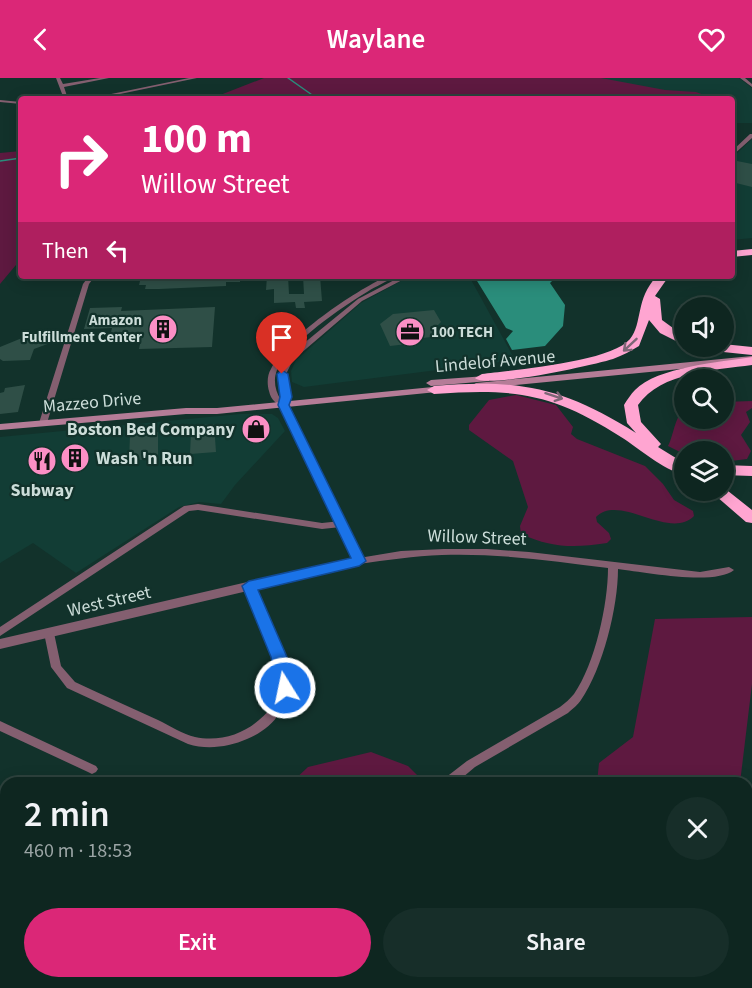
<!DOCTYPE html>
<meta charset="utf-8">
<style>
body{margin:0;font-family:"Source Sans 3",sans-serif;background:#172e29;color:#f1f3f6;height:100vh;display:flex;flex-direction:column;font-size:22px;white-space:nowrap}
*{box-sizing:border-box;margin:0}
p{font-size:20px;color:#9ba5a5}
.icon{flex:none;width:33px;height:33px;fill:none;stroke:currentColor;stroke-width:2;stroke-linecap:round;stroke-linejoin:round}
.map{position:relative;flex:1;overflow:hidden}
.details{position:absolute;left:0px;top:699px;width:753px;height:212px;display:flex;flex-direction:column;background:#0e2620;border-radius:18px 18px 0 0;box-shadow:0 3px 15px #0003,0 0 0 2px #2e433e}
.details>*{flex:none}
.top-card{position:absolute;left:18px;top:18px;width:717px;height:183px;border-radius:6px;box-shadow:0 3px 15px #0003,0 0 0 2px #2e433e;background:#db2777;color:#fff;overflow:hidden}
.controls{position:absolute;left:674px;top:219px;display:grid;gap:12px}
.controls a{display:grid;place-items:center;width:60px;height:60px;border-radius:50%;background:#0e2620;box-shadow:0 3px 15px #0003,0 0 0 2px #2e433e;font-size:30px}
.pin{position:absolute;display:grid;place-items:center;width:51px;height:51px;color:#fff;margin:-62px -26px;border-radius:50% 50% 50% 0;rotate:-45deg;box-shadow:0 0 6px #0007}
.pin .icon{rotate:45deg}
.me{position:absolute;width:66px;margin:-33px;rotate:350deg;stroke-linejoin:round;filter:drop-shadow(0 0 4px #0008)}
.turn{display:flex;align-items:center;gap:21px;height:126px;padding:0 24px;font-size:27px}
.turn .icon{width:78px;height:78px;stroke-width:2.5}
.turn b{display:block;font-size:42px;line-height:51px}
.then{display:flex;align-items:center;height:57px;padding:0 24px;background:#0003;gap:12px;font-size:22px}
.round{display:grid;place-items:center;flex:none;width:63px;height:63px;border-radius:32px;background:#172e29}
.overview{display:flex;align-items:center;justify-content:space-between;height:102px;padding:0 24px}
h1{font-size:36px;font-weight:600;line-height:45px}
.button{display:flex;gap:12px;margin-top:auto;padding:12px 24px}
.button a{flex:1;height:69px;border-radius:36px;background:#db2777;color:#fff;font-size:24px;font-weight:600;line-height:69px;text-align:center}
.button a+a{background:#172e29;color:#f1f3f6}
header{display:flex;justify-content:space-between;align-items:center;height:78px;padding:0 24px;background:#db2777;color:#fff;font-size:27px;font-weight:600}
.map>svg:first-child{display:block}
</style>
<header><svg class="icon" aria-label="back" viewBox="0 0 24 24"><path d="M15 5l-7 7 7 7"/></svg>Waylane<svg class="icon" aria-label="heart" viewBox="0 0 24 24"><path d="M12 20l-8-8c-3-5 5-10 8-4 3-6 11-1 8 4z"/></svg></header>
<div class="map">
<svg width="752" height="910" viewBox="0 0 752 910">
<rect width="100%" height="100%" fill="#12322b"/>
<path fill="#123d35" d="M562,0H739L752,10V45H732V21H641Z
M752,61V160L732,162V80Z
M415,198H469L515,282L304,309L292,304L291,293L296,282L361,225L401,203Z
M240,336H272L278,340L285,353L235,407L221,426L199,424L179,429L76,495L33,465L0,485V359Z"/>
<path fill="#5e1940" d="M264,0H601L665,12L696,14L715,21H210Z
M21,73V181L0,206V75Z
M516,317L556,327L573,349L571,356L577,361L645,388L663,406L674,422L693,433L694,438C669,463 620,415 596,439L597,444L609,455L611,461L607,465C574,470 552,470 521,456L520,448L528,429L513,383L469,352V347L489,322Z
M752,323V330L746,334L750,344L741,357L751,373L747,381L723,384V374H684V376L668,368C674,356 674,341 684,331V340H723V324Z
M752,539V606L740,705H597L599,685L633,659L655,541Z
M371,674L408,688L425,705H291L308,689Z
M6,798V870L0,872V808Z
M193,905L727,904V910H193Z"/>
<path fill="#2a8d7b" d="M474,198H557L550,205L565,227L563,248L545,268L512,272L506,261L513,253L506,250Z"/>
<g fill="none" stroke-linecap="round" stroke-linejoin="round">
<path stroke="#2a8d7b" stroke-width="1.5" d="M288,0L315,19L312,21
M0,83L21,80"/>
</g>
<path fill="#2f4f47" d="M737,83L752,86V109L732,104V88Z
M240,198V204H226V208L159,211H145L146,207H139L141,199Z
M267,198H288L289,216H304L303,198H320L322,223L304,224L305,230H296L295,224L274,225V211L266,212Z
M122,229L121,233L215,229L212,269L139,271L141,261L109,262L112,250L84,251L90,230Z
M434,232L441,244L435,250L439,258L423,260L416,265L390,268L380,246L393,236Z
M22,260H34L32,264L50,265L34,271L30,282L3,283L0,281V269Z
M25,307L18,334L0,336V315L4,314L5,310Z
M214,346L216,374L190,376L191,355H188V348Z
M158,354V380L129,383L130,357Z"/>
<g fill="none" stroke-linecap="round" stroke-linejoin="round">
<path fill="#845f70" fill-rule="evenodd" d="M56,0H60L63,6L100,0H109L64,9L68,21H64Z
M189,0H197L96,21H87Z
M740,0H745L752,6V9Z
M0,22L21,24V26L0,24Z
M750,56H752V60L732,78V73Z
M89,198H95L89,206L47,345L43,347H40L39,345L83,206Z
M387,198H395C387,204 376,208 367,214C342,229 289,265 277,292C273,302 275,313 281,322L282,319L278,296L287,279L358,221L402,198H410L362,223L293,282L286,296L290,319L288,327L284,329C276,326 271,322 269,313C267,306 267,297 271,291C287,258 354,214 387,198Z
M198,426L322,445L341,443L345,446L341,449L322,451L198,432L189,433L0,558V549L184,428Z
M444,471H487L529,474L700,494L729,489L734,492C715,508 643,494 618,491C618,529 603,590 581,622C578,627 572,631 568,635L475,689L456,705H444L445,700L467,683L560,629C565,625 570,621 574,616C595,586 608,526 608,490C553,483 497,475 442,477C414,478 387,482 359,486L354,483L359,480L401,473Z
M249,505L252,506L254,508C266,539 298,589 285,623C284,627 281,631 279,635C273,647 259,656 247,661C229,669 207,672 188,666L67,610L51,589L44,555L45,552H53L54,555L61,588L75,604C102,617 130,629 158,642C170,648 183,656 195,659C218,664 242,657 259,642C272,632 278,619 278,602C276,570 256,538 244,508L246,506Z
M0,643L96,688L98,691L96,694L92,696L88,694L0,653Z
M99,904H113L112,910H98Z"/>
<path fill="#845f70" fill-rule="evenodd" d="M284,324L289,327L365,483L363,486L0,571V561L352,480L279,327Z"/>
<path fill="#b57c97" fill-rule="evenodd" d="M752,278V284L476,311L471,308L476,305Z
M486,298L489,299V303L431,308L426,305L431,302Z
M443,308L448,311L447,313L217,336H186L0,352V346L186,330H217Z"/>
<path fill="#ffa5d1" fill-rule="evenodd" d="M752,171V177L732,179V173Z
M657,198H669L655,218L660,221L662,242L684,258V267L660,255L649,242L639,268C631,273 623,277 613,281C594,287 486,311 475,300L482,296C513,292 611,284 630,261C643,245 635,221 657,198Z
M723,266L752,269V277L704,272L698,268H723Z
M752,279V287C715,292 661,294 638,327L641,344L661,366L658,369L684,385V397C662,391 640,371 621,359C553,315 514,310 434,316L427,312L434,308C519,301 563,309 636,355L627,345L624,327C627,322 631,316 635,312C657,289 721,284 752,279Z
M723,387L752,388V398L723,397Z
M723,409L752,432V445L746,444L709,412H723Z"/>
</g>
<defs><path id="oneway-shaft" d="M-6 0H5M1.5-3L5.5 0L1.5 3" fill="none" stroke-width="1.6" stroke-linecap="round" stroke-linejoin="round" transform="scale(1.5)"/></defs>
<g stroke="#7d6676">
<use href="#oneway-shaft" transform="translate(630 267) rotate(137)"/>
<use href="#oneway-shaft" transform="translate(554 318) rotate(18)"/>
</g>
<path fill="#1a73e8" stroke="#114b97" stroke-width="1.5" d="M282,292L288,296L292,319L289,327L366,483L359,488L258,512L287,579L293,610L285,616L276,610L271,579L242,508L249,503L351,480L278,327L280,319L277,296Z"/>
<defs>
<g id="building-disc" transform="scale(1.5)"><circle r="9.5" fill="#fb8fc5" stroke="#12322b"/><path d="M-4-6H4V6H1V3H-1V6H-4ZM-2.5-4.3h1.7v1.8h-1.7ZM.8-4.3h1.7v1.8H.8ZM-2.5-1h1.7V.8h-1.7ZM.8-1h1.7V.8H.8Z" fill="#111"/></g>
<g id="office-disc" transform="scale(1.5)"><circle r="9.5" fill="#fb8fc5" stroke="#12322b"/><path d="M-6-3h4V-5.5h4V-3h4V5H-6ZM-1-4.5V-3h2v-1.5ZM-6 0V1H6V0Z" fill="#111"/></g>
<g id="shop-disc" transform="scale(1.5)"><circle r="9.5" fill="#fb8fc5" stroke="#12322b"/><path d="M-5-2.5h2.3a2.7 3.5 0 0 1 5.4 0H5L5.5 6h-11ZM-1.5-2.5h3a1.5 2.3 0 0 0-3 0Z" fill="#111"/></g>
<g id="restaurant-disc" transform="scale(1.5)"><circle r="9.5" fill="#fb8fc5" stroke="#12322b"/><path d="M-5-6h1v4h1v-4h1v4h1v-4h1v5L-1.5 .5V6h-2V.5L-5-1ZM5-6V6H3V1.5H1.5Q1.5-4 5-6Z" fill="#111"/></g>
</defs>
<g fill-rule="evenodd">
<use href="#building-disc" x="163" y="251"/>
<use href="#office-disc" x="410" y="254"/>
<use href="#shop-disc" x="256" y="351"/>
<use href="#building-disc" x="75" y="380"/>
<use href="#restaurant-disc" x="42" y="383"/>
</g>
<g text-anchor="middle" stroke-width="4.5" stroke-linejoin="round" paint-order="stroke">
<g font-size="15" font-weight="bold" fill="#ccddd9" stroke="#12322b" text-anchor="end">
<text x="142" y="247">Amazon<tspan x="142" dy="17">Fulfillment Center</tspan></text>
<text x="431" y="259" text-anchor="start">100 TECH</text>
</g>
<g font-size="18" fill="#ccddd9" stroke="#12322b">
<text transform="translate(495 283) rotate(-5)" y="6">Lindelof Avenue</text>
<text transform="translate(92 324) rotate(-5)" y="6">Mazzeo Drive</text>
<text transform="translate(477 459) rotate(2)" y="6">Willow Street</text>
<text transform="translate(109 523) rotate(-13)" y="6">West Street</text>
</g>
<g font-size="18" font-weight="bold" fill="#ccddd9" stroke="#12322b" text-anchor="end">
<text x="235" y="357">Boston Bed Company</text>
<text x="96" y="386" text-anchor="start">Wash 'n Run</text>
<text x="42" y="418" text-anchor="middle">Subway</text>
</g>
</g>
</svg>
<div class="controls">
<a><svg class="icon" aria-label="sound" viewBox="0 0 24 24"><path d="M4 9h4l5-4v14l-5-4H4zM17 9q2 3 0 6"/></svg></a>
<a><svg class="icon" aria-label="search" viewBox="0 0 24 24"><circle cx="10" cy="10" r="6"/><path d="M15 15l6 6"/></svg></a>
<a><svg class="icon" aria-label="layers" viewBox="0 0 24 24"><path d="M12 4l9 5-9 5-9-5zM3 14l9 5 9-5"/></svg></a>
</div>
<div class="pin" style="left:282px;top:296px;background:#d93025"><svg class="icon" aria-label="arrive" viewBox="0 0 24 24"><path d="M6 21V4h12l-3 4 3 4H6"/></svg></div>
<svg class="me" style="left:285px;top:610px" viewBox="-20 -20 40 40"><circle r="17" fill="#1a73e8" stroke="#fff" stroke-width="3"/><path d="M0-11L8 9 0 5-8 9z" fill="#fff"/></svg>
<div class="top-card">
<div class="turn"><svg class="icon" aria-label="right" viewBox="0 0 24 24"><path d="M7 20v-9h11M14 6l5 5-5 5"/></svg><div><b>100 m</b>Willow Street</div></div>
<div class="then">Then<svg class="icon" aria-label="left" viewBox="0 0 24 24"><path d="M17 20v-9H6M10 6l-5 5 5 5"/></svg></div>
</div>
<section class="details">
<div class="overview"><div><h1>2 min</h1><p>460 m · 18:53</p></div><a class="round"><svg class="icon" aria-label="close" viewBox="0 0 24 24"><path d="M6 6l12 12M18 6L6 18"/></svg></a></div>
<div class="button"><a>Exit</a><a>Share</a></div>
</section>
</div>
